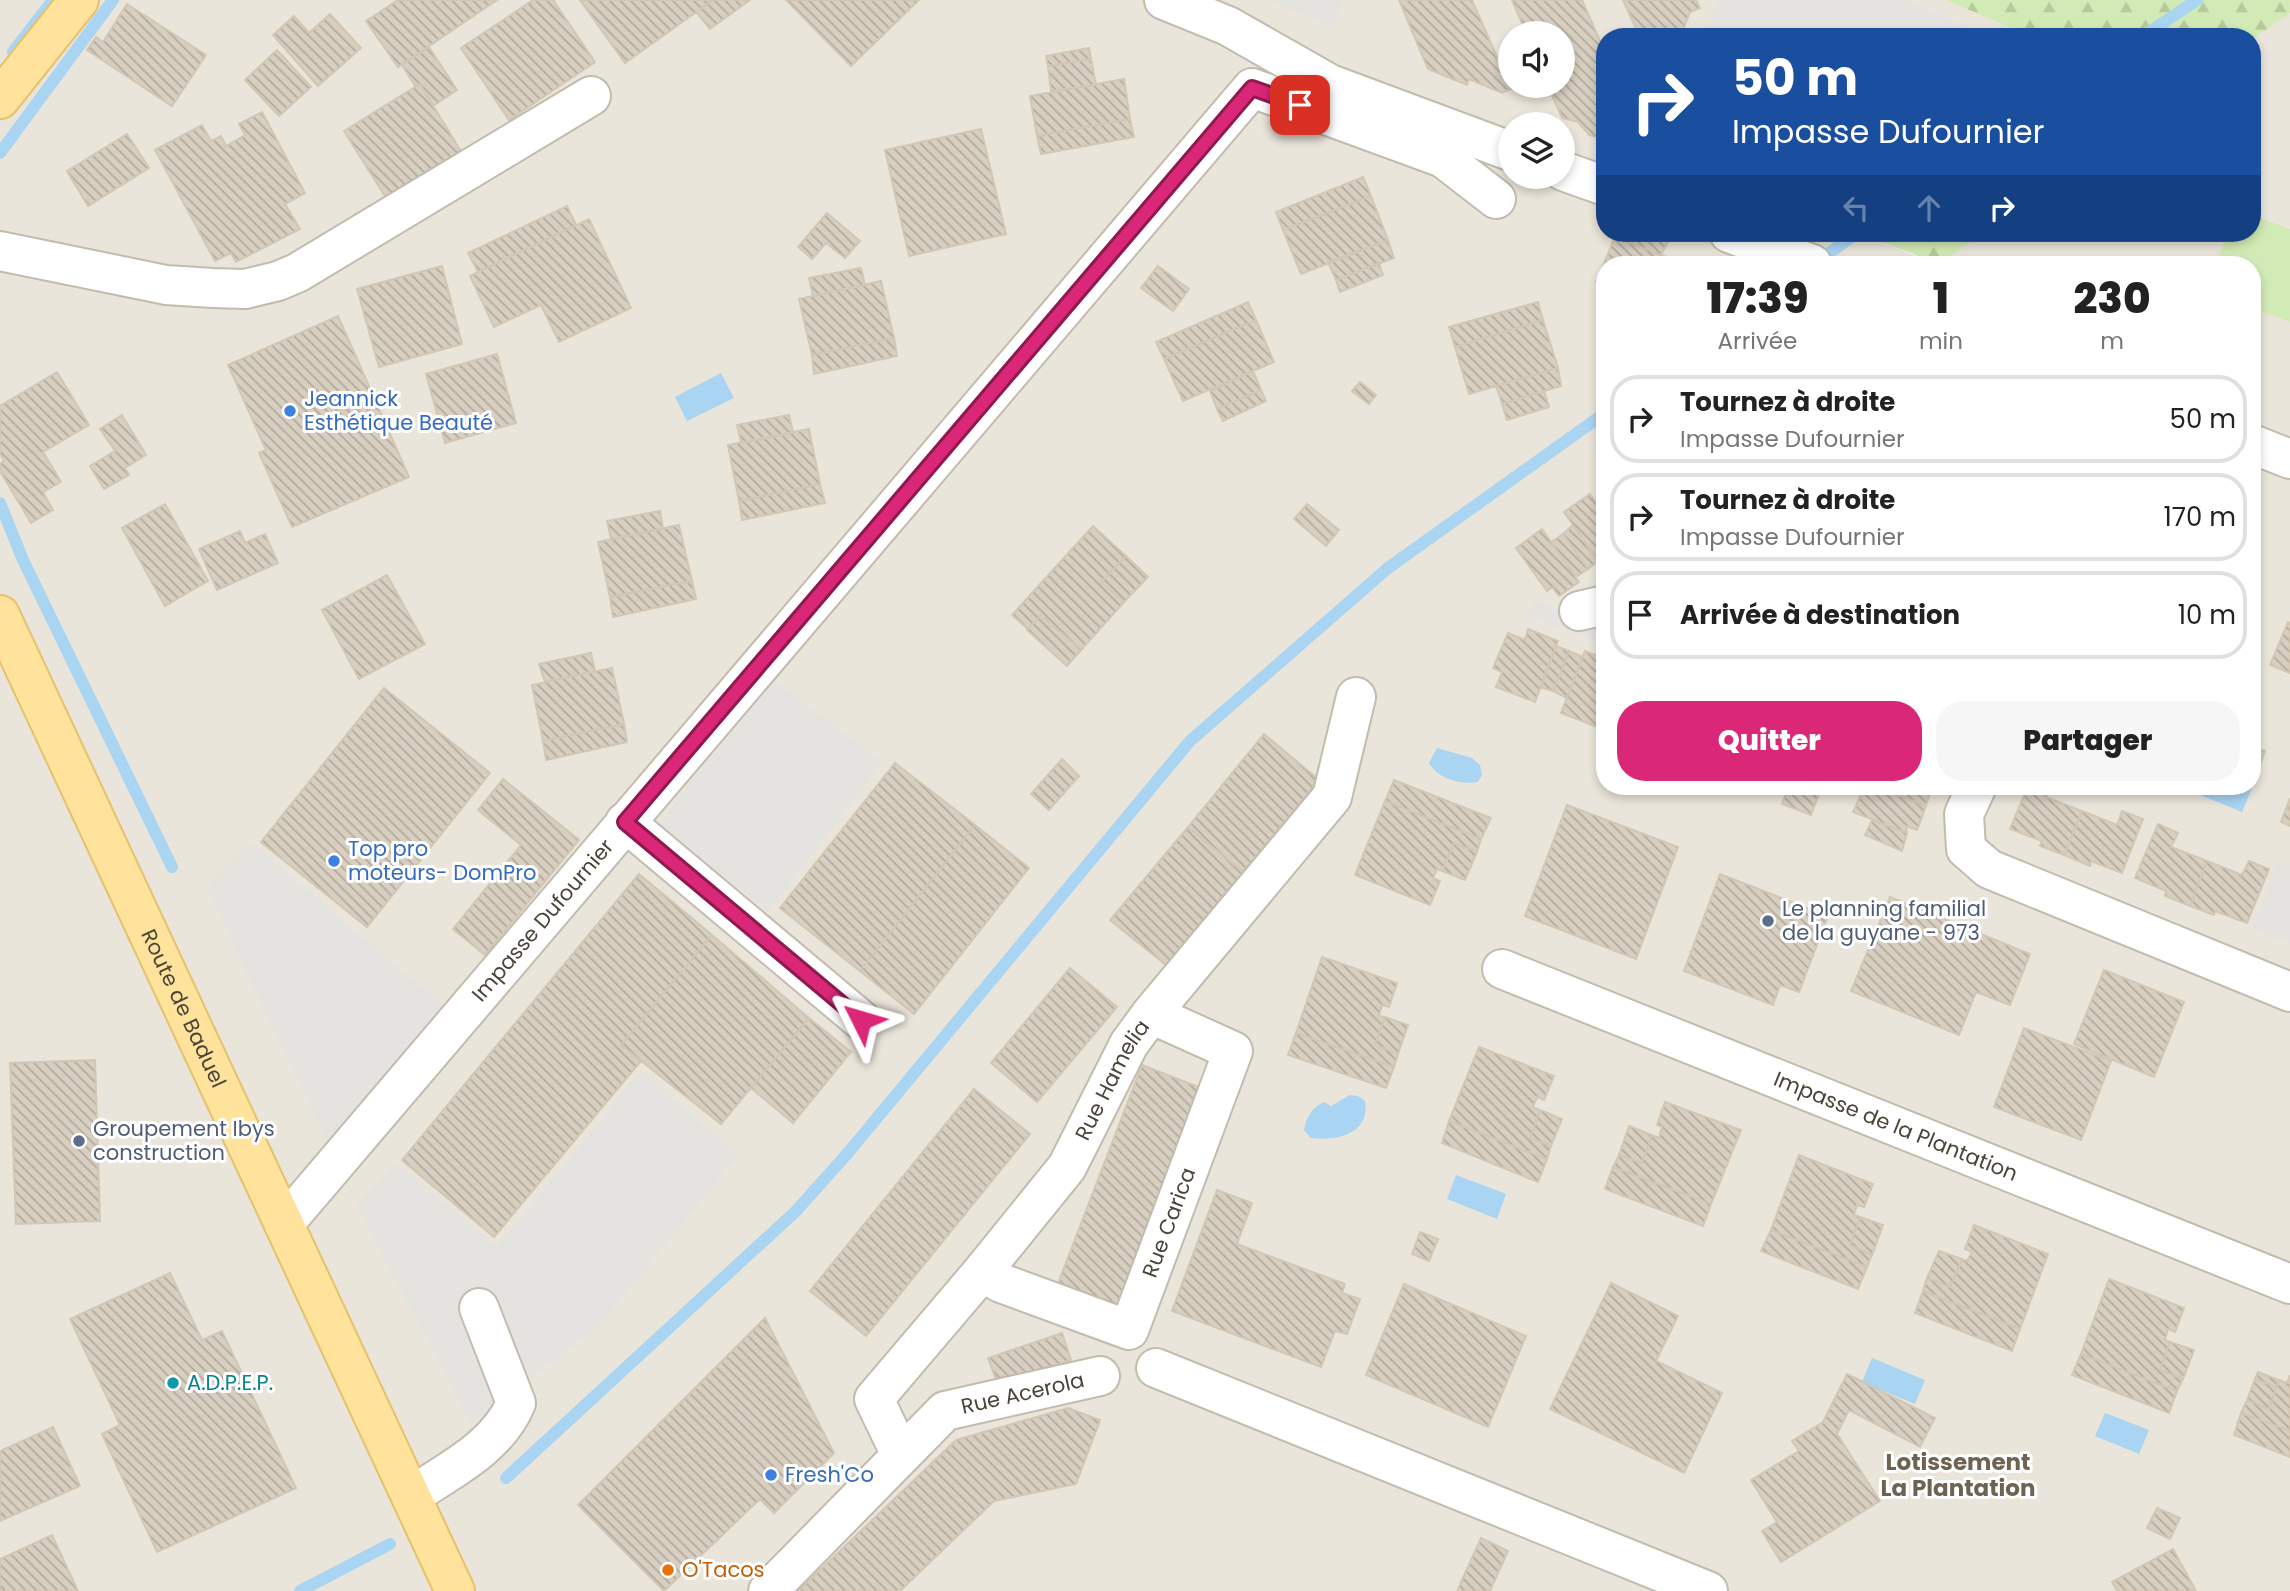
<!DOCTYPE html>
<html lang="fr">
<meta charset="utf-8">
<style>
body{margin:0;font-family:Poppins,sans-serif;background:#f6f6f6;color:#222;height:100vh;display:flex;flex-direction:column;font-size:26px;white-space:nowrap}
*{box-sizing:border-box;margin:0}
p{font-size:23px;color:#767676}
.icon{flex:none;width:38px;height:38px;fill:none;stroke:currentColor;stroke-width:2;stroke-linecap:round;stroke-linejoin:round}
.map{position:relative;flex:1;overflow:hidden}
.details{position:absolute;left:1596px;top:256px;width:665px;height:539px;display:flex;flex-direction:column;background:#fff;border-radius:28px;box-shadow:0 4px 10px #0003}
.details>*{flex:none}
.guide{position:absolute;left:1596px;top:28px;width:665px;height:214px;border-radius:28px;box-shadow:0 4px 10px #0003;background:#1a4fa0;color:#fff;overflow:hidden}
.tools{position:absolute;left:1498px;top:21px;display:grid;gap:14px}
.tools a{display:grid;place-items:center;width:77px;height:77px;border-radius:50%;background:#fff;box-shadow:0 4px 10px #0003;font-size:35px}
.pin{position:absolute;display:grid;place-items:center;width:60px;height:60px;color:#fff;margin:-30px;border-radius:14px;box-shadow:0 4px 10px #0006}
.me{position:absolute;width:77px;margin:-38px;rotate:310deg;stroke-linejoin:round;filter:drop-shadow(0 0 5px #0008)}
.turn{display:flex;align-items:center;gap:24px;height:147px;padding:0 21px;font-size:32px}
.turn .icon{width:91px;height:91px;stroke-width:2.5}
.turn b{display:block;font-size:49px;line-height:60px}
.lanes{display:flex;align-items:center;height:66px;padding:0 21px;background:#0003;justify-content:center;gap:35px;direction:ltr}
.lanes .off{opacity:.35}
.eta{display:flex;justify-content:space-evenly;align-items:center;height:119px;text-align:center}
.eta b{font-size:42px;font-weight:800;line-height:49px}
.primary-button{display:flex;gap:14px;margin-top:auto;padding:14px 21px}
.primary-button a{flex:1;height:80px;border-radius:28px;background:#db2777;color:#fff;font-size:28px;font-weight:800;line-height:80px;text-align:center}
.primary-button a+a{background:#f6f6f6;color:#222}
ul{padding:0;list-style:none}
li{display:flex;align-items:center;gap:21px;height:88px;margin:0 14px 10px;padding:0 7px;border:4px solid #e0e0e0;border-radius:28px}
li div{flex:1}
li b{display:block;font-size:26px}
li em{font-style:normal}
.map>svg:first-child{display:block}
</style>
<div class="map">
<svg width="2290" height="1591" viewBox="0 0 2290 1591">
<defs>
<pattern id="forest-firs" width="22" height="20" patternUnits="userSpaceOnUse" patternTransform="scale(1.75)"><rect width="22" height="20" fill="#d2eab5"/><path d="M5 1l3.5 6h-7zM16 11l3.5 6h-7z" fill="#b6ca9c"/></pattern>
<pattern id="building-back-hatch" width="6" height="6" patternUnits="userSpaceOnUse" patternTransform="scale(1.75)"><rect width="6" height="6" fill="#d8cfc1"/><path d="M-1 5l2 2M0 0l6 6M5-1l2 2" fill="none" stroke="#b1aa9e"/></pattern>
</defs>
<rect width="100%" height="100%" fill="#f6f3ec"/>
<path fill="#eae5da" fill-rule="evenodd" d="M0,0H1946L2032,37H1605V233H1858L1936,264H1605V786H2252V264H1940L1984,233H2252V40L2290,13V1591H0ZM1510,33H1563V86H1510ZM1510,124H1563V177H1510Z"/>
<path fill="url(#forest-firs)" d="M1946,0H2290V13L2252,40V37H2032Z
M1858,233H1984L1940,264Z"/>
<path fill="#d2eab5" d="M2252,215L2290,229V322L2252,308V264H2216L2228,233H2252Z"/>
<path fill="#e5e3e0" d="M1267,0H1343L1332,27Z
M1718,0H1906L1992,37H1704Z
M1605,576V645L1528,615L1534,600L1555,609Z
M770,677L883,762L769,912L657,827Z
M251,842L445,1007L327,1141L206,888Z
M2278,860L2290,865V943L2252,929Z
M641,1071L738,1156L597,1328L471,1423L356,1205L396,1163L497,1246Z"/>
<path fill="#a9d4f2" d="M721,373L734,398L687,421L675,397Z
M1437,748L1472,758L1480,765L1482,775L1478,782C1461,785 1438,779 1429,763Z
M2252,774L2257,776L2242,812L2178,786H2252Z
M1350,1095L1358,1096L1365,1101C1371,1134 1336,1141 1311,1138L1304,1130C1306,1117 1312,1108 1324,1102L1331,1106Z
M1456,1175L1506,1194L1497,1219L1447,1199Z
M1872,1358L1925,1380L1915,1404L1862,1382Z
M2105,1413L2149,1430L2139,1454L2095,1436Z"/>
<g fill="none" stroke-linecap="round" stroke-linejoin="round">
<path stroke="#a9d4f2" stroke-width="12" d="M2142,37L2197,0
M13,52L53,0
M0,153L113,0
M1815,263L1857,233
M0,503L23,560L172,867
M506,1478L796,1211L847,1154L1190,741L1388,568L1605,413
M300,1591L390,1544"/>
</g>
<path fill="url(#building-back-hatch)" stroke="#d3c7b4" stroke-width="2" d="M398,0H497L398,67L366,21Z
M533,0H553L595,62L509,120L461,48Z
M580,0H713L625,63Z
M713,0H750L710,29L696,12Z
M786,0H919L851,66Z
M1399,0H1472L1511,89L1502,93L1469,79L1467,85L1428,69Z
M1512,0H1582L1605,52V140L1589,135L1578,122L1562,118L1548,86H1563V33H1526Z
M1623,0H1696L1700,8L1690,12L1680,37H1645L1643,31L1638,33Z
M127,4L206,55L172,106L87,50L96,37L103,42Z
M330,14L361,48L318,86L273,35L294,16L309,33Z
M429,47L457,90L433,106L420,84L416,87L402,65Z
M1089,48L1091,59L1048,66L1046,56Z
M277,50L311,87L279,116L245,80Z
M1091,59L1096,85L1051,91L1048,66Z
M1124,79L1130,119L1037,136L1030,96Z
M420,84L462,153L386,198L344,131Z
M262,112L305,193L285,204L300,229L236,262L231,253L215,261L155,150L202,125L211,141L221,136L226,146L245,135L239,124Z
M1130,119L1134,137L1041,154L1037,136Z
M981,129L1006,234L909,256L885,150Z
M127,134L149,168L88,206L67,171Z
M1363,177L1371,196L1283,230L1276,212Z
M1371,196L1388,240L1301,274L1283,230Z
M567,206L576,225L478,272L468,253Z
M827,213L860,241L845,258L826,243L812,259L798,247Z
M589,219L631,308L559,342L541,305L494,327L470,276Z
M1616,233H1644L1668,242L1661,255L1615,237Z
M1615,237L1661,255L1685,264H1605V285L1596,282Z
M1388,240L1394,258L1336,280L1328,262Z
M1379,263L1383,275L1340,292L1336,280Z
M442,266L462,344L379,367L357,289Z
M1158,266L1189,289L1173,311L1141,288Z
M861,268L865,285L813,296L809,278Z
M881,281L894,338L812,355L799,299Z
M1248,302L1256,320L1164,359L1156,342Z
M1538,302L1543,320L1455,347L1449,327Z
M338,316L409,477L292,527L259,453L266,450L228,365Z
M1256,320L1274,362L1183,401L1164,359Z
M1543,320L1558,368L1469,394L1455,347Z
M894,338L897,356L814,374L812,355Z
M497,354L516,423L445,443L426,374Z
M1558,368L1561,386L1502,404L1496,386Z
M1253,371L1261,390L1217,409L1210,391Z
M57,372L89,425L43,452L61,482L43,492L53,510L31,523L0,471V464L4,461L0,454V406Z
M1360,382L1376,395L1369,404L1352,391Z
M1261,390L1266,401L1223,421L1217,409Z
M1544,391L1549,407L1507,420L1502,404Z
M122,415L146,455L125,468L129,475L104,489L90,466L115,451L100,429Z
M789,415L793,433L741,443L737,425Z
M809,429L820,484L739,501L728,445Z
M820,484L825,503L742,520L739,501Z
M1590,494L1605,515V564L1601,566L1564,512Z
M165,504L208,581L165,606L122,528Z
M1307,504L1339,530L1326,546L1294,519Z
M660,511L663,529L611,539L607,521Z
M679,525L692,581L610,597L598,542Z
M1573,525L1598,561L1588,569L1563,534Z
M1093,526L1126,556L1101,582L1124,602L1081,650L1041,615L1028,629L1012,615Z
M1542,529L1579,582L1559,596L1552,587L1547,591L1516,548Z
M240,531L245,543L265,534L278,563L217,590L199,549Z
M1563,534L1588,569L1576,577L1551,542Z
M1126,556L1148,577L1124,602L1101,582Z
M387,575L425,644L359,679L322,610Z
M692,581L696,599L613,617L610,597Z
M1041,615L1081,650L1067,666L1027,630Z
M2288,622L2290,623V673L2270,665Z
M1528,629L1558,641L1535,702L1496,687L1502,672L1493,668L1508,633L1525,640Z
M1556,646L1569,651L1553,691L1540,687Z
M1569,651L1583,657L1567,698L1553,691Z
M1585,651L1605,659V730L1561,713Z
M591,653L595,671L545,682L539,664Z
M612,668L624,724L543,741L532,685Z
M384,688L490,773L367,927L261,842Z
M624,724L627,742L546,760L543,741Z
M1264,734L1319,780L1243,872L1188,827Z
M2252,747L2265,751L2259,767L2252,764Z
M1062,759L1079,776L1049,810L1031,794Z
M895,763L975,825L860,971L780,908Z
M503,779L579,840L485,955L453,929L521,845L478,810Z
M1394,780L1491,818L1481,839L1385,801Z
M1789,786H1807L1820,791L1811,815L1782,804Z
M1865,786H1874L1926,806L1917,830L1906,826L1907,833L1853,812Z
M1879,786H1911L1930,793L1926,806L1879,787Z
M2028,786H2051L2046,797L2082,811L2064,855L2040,846L2042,841L2010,829Z
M2290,798V826L2281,822Z
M1385,801L1481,839L1477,852L1454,843L1442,871L1437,869L1433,878L1440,881L1430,905L1355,875Z
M1567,805L1678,847L1636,959L1525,916Z
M2082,811L2117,825L2122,811L2143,819L2122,873L2091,861L2090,866L2064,855Z
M1872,820L1907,833L1902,851L1865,835Z
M2158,824L2178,833L2171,847L2207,861L2190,906L2165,896L2166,891L2135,878Z
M975,825L1029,868L914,1014L860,971Z
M1188,827L1243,872L1166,965L1110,920Z
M1454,843L1477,852L1465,880L1442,871Z
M2207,861L2242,875L2249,861L2269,869L2247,923L2215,911L2214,915L2190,906Z
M639,874L712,935L621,1045L641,1061L494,1237L402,1160Z
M1720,874L1828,916L1799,992L1780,985L1773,1005L1684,971Z
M1890,897L2030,954L2010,1005L1976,992L1959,1035L1851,991Z
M712,935L809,1018L721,1124L621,1045Z
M1322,957L1397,983L1389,1007L1382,1005L1379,1016L1385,1017L1375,1045L1398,1054L1394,1067L1296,1033Z
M1070,968L1117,1007L1037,1102L991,1063Z
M2104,970L2184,1002L2154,1077L2074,1044Z
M1385,1017L1408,1025L1398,1054L1375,1045Z
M809,1018L851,1052L793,1123L751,1088Z
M2024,1028L2111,1061L2081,1140L1994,1107Z
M1296,1033L1394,1067L1386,1088L1288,1055Z
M1479,1047L1554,1076L1544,1100L1537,1097L1533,1107L1540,1110L1530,1138L1551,1146L1547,1159L1449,1121Z
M95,1060L100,1221L16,1224L10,1063Z
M1142,1065L1209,1091L1122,1320L1054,1294Z
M974,1089L1030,1134L866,1336L810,1291Z
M1665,1102L1741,1130L1711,1204L1613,1167L1619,1155L1642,1163L1652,1135L1659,1138L1662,1127L1657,1125Z
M1540,1110L1562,1119L1551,1146L1530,1138Z
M1449,1121L1547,1159L1538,1182L1442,1143Z
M1629,1126L1652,1135L1642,1163L1619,1155Z
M1799,1155L1873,1184L1864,1207L1857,1205L1854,1215L1860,1217L1850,1245L1872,1255L1867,1267L1771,1230Z
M1613,1167L1711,1204L1703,1226L1605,1189Z
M1217,1190L1252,1203L1237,1244L1345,1284L1342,1293L1360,1299L1347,1334L1335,1331L1321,1367L1172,1311Z
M1860,1217L1883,1225L1872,1255L1850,1245Z
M1974,1225L2048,1254L2020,1329L1923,1291L1927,1278L1950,1287L1962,1259L1967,1261L1972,1252L1965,1249Z
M1771,1230L1867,1267L1858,1289L1761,1251Z
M1420,1232L1438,1239L1429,1261L1412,1254Z
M1939,1251L1962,1259L1950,1287L1927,1278Z
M170,1273L202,1340L222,1331L296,1488L157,1552L102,1434L120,1425L70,1319Z
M2109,1279L2184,1308L2175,1332L2168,1329L2165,1340L2170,1342L2160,1370L2183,1379L2177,1391L2081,1354Z
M1611,1283L1678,1316L1656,1361L1722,1393L1684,1473L1550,1409Z
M1404,1284L1526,1336L1488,1427L1366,1375Z
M1923,1291L2020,1329L2012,1351L1915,1313Z
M765,1318L834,1453L774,1513L760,1499L664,1591L578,1505Z
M1062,1333L1071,1360L998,1385L988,1358Z
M2170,1342L2194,1350L2183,1379L2160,1370Z
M2081,1354L2177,1391L2169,1413L2072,1375Z
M2258,1372L2279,1380L2276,1387L2255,1379Z
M1847,1374L1935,1418L1920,1447L1849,1410L1837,1434L1880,1501L1781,1562L1762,1531L1777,1522L1751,1480L1799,1451L1792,1441L1823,1422Z
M2290,1375V1431L2241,1413L2247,1400L2269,1409L2279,1380L2287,1383Z
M2255,1379L2276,1387L2269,1409L2247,1400Z
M1068,1408L1100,1420L1076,1484L994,1501L900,1591H798L956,1440Z
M2241,1413L2290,1431V1457L2234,1435Z
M53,1427L80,1486L0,1521V1451Z
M2157,1508L2180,1518L2170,1539L2147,1528Z
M52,1535L78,1591H0V1559Z
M1481,1538L1508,1551L1490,1591H1457Z
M2173,1549L2196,1591H2117L2112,1582Z"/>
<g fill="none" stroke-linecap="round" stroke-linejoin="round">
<g stroke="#c2bbae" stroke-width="42">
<g id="minor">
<path d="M1164,0L1228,26L1330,84L1510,151"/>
<path d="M1563,171L1605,186"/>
<path d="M1729,233L1812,264"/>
<path d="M0,251L166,285L213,288L245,289L278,281L297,273L591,96"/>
<path d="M2252,444L2290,459"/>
<path d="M1579,611L1605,605"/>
<path d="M1977,786L1964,814L1966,849L1989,869L2290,992"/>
<path d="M625,822L861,1020"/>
<path id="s1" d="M1502,969L2290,1284"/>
<path id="s2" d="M284,1224L1252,88L1443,158L1496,199"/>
<path id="s3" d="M982,1272L1001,1283L1129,1330L1233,1051L1151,1014"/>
<path d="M1156,1368L1708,1591"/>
<path id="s4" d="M901,1455L874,1399L982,1272L1067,1167L1129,1044L1151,1014L1332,797L1356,697"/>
<path d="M411,1496C450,1470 497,1448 516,1403L479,1308"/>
<path id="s5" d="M768,1591L945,1411L1100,1376"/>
</g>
</g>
<g stroke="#e6c16a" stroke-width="42">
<g id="major">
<path d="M0,99L79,0"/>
<path id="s6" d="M0,615L455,1591"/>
</g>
</g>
<use href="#minor" stroke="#fff" stroke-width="38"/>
<use href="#major" stroke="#ffe39c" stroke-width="38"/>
</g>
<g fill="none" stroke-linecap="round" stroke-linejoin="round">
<g stroke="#8e194d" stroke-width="18">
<path id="route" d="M861,1020L625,822L1252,88L1300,105"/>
</g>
<use href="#route" stroke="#db2777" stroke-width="12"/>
</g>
<g fill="#3f7fe0" stroke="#fff" stroke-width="2.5">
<circle cx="290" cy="411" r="7"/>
<circle cx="334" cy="861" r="7"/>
<circle cx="771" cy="1475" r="7"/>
</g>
<g fill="#5c6f8a" stroke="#fff" stroke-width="2.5">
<circle cx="1768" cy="921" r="7"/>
<circle cx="79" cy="1141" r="7"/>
</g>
<circle fill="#0f9aa8" stroke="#fff" stroke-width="2.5" cx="173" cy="1383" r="7"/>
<circle fill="#e8710a" stroke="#fff" stroke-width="2.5" cx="668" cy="1570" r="7"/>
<g text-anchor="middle" stroke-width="6" stroke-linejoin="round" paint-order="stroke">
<g font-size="21" fill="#366cbe" stroke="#fff" text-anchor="start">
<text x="304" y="406">Jeannick<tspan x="304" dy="24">Esthétique Beauté</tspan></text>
<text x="348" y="856">Top pro<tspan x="348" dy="24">moteurs- DomPro</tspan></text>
<text x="785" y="1482">Fresh'Co</text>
</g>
<g font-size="21" fill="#4e5e75" stroke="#fff" text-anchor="start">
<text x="1782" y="916">Le planning familial<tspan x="1782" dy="24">de la guyane - 973</tspan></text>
<text x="93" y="1136">Groupement Ibys<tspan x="93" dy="24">construction</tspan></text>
</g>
<g font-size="21" fill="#4b4439" stroke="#fff">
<text dy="7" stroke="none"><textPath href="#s2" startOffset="399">Impasse Dufournier</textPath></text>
<text dy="7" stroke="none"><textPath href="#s6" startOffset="434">Route de Baduel</textPath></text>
<text dy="7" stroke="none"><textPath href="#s4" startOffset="462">Rue Hamelia</textPath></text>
<text dy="7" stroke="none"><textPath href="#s1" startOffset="424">Impasse de la Plantation</textPath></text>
<text dy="7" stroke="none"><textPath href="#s3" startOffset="273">Rue Carica</textPath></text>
<text dy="7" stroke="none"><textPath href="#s5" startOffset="332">Rue Acerola</textPath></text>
</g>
<g font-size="21" fill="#0d838f" stroke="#fff" text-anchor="start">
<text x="187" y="1390">A.D.P.E.P.</text>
</g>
<g font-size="21" fill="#c56008" stroke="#fff" text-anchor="start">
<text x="682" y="1577">O'Tacos</text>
</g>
<g font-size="23" font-weight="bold" fill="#6e6250" stroke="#fff">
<text x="1958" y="1470">Lotissement<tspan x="1958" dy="26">La Plantation</tspan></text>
</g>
</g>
</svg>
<div class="tools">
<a><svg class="icon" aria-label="sound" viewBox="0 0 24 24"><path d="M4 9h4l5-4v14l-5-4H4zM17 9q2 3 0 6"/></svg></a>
<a><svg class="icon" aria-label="layers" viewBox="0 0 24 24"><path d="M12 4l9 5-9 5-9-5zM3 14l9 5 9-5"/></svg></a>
</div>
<div class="pin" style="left:1300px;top:105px;background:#d93025"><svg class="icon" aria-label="arrive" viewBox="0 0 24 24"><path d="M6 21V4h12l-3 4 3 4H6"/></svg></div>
<svg class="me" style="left:861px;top:1020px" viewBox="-20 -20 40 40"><path d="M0-17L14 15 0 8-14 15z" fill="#db2777" stroke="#fff" stroke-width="4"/></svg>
<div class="guide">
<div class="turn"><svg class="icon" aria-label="right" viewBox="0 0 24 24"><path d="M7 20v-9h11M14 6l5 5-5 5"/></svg><div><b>50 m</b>Impasse Dufournier</div></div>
<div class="lanes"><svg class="icon off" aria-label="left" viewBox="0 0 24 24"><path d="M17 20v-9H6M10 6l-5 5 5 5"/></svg><svg class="icon off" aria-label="ahead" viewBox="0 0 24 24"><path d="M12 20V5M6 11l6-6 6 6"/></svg><svg class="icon" aria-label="right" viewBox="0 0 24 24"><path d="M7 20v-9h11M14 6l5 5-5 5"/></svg></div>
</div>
<section class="details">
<div class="eta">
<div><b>17:39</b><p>Arrivée</p></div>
<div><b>1</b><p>min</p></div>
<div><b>230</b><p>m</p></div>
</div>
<ul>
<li><svg class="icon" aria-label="right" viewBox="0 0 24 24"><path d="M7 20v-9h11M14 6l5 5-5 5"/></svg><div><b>Tournez à droite</b><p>Impasse Dufournier</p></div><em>50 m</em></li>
<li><svg class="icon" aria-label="right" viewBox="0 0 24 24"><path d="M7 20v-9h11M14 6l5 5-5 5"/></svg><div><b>Tournez à droite</b><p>Impasse Dufournier</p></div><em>170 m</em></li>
<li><svg class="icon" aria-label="arrive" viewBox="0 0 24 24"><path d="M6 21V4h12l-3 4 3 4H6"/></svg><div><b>Arrivée à destination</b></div><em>10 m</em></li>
</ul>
<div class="primary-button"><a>Quitter</a><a>Partager</a></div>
</section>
</div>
